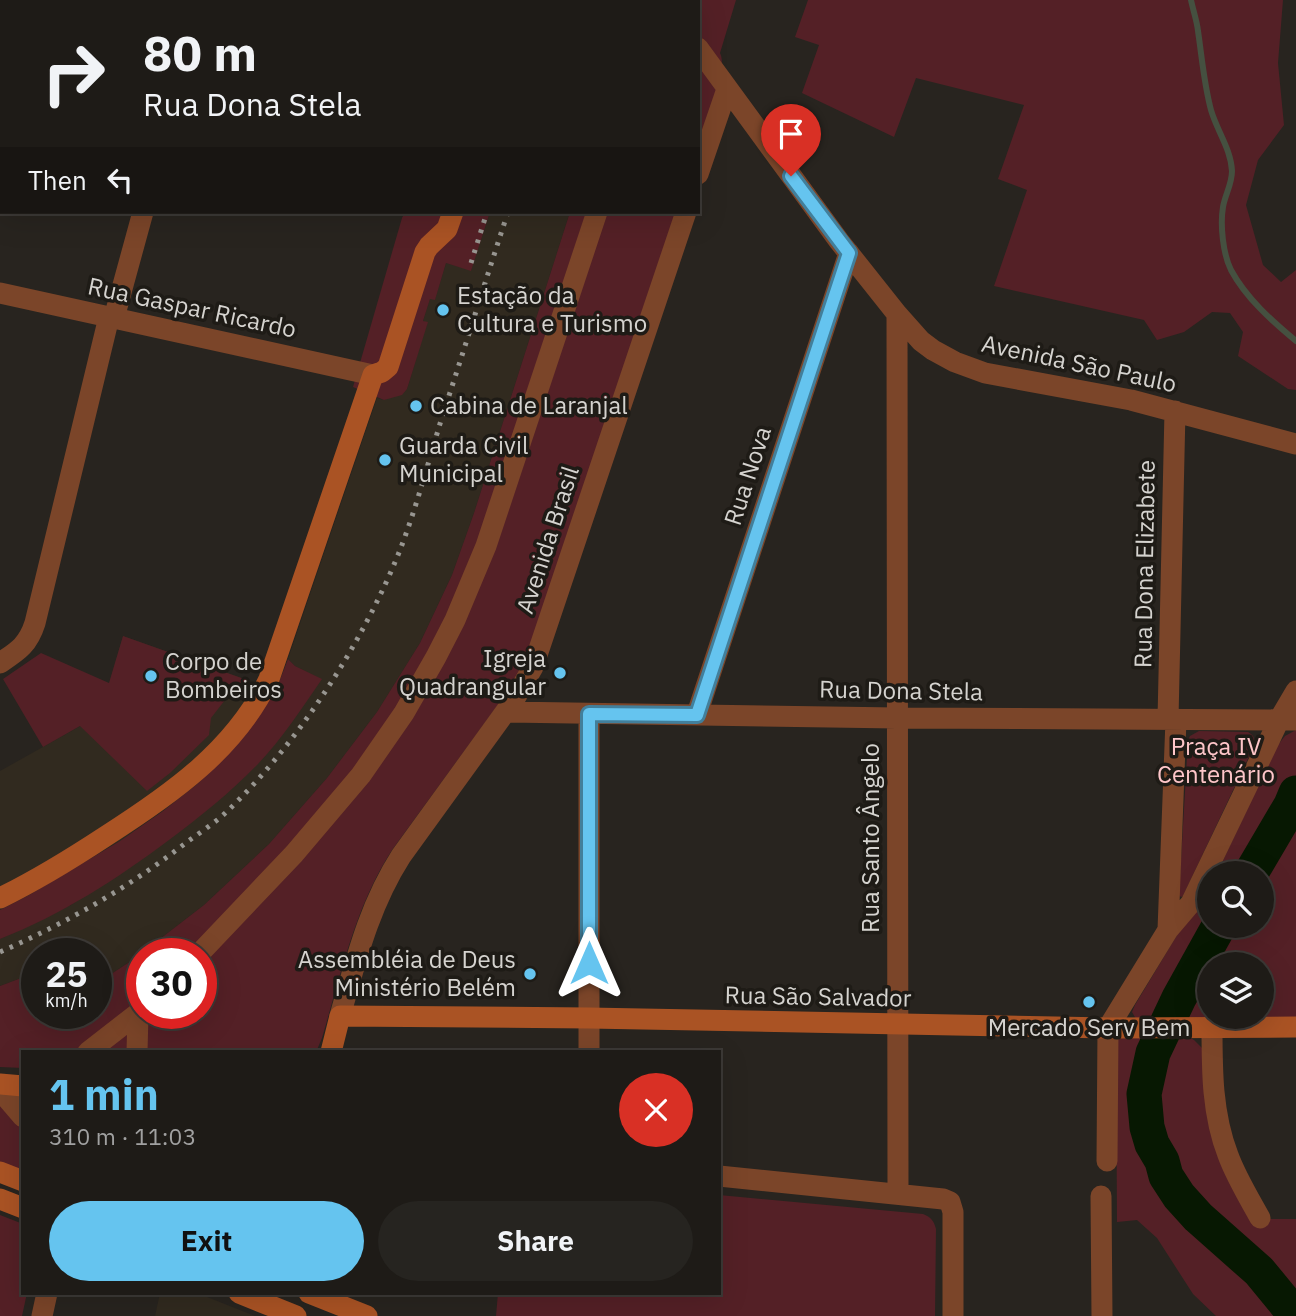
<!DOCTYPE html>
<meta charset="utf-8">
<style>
body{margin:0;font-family:"IBM Plex Sans",sans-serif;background:#262420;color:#f1f3f6;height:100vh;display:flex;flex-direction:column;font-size:26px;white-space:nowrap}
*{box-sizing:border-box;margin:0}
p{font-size:23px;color:#a1a1a1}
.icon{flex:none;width:38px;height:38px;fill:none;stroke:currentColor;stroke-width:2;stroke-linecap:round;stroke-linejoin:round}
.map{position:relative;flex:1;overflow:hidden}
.drawer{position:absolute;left:21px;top:1050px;width:700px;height:245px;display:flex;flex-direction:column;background:#1e1b17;border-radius:0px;box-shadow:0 7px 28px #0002,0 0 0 2px #3c3936}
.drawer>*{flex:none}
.top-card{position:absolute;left:0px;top:0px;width:700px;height:214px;box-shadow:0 7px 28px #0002,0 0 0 2px #3c3936;background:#1e1b17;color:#f1f3f6;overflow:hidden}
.buttons{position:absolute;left:1197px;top:861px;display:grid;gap:14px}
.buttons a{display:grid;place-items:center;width:77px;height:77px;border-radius:50%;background:#1e1b17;box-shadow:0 7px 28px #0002,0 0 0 2px #3c3936;font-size:35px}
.speed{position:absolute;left:21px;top:938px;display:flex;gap:14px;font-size:35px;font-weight:700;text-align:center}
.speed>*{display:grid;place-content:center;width:91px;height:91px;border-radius:50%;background:#1e1b17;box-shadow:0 7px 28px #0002,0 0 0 2px #3c3936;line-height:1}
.speed small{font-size:18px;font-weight:400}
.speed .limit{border:10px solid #d22;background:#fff;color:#111}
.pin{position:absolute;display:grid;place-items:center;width:60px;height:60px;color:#fff;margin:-72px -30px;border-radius:50% 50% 50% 0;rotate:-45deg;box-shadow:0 0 7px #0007}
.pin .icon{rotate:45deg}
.me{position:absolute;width:77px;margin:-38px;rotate:0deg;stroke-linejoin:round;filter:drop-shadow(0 0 5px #0008)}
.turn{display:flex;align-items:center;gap:24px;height:147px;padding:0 28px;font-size:32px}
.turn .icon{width:91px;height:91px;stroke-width:2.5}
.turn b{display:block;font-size:49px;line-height:60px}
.then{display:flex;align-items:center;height:66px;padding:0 28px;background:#0003;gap:14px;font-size:26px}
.round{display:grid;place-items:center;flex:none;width:74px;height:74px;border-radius:37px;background:#262420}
.summary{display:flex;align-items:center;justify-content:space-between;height:119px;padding:0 28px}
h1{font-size:42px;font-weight:800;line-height:52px;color:#65c4ef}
.cta{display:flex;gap:14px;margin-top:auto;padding:14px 28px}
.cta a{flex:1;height:80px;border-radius:42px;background:#65c4ef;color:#111;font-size:28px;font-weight:800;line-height:80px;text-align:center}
.cta a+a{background:#262420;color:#f1f3f6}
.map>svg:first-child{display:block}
</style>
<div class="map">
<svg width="1296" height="1316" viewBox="0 0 1296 1316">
<rect width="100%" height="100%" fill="#28241f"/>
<path fill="#312a1f" d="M490,212H570L474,513L452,575L420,643L377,712L327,778L269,844L204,905L134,959L96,984V954H37V972L0,986V939L71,905L278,740L321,679L295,666L288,659L377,398L384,400L407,389L427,323L423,321L430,298L435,299L446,263L471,270Z
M123,636L276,690L261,713L206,776L185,795L120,841L29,895L0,910V771L100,715Z
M160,1293H197L255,1316H155Z"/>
<path fill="#542026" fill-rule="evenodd" d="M637,0H736L720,53C729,71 705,126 698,147V2H636Z
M808,0H1283L1278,63L1284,125L1258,160L1246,205L1263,265L1281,282L1296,270V390L1288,389L1238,356L1243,332L1230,313L1212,312L1184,332L1157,340L1144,320L994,286L1027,190L998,179L1024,105L916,78L894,137L802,93L819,45L795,37Z
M405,212H490L471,271L446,263L435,300L430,299L423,321L428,322L407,389L402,395L384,400L353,387L402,218Z
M570,212H677L525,664L519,676L392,850C355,907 341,974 322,1038L316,1052H23V1068L0,1067V986L37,972V1013H96V984L134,959L204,905L269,844L327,778L377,712L420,643L452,575L474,513ZM142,954H201V1013H142Z
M123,636L247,680L239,691L225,700L211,718L209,735L170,773L147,791L80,726L43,747L3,679L41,653L109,683Z
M288,659L295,666L322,679C302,708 282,739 258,764C231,792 200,817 169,840C117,879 61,915 0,939V910L29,895L120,841L163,811L196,785L216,766L261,713L276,690Z
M1296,730V1019L1189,1037L1194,1040L1202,1048L1250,1219H1296V1316H1216L1193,1294L1157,1238L1137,1220L1117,1222L1116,1045L1118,1039L1136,1019L1132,1012L1135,1005L1177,935L1209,889V926H1262V873H1217L1277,746L1285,736ZM1209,964H1262V1017H1209Z
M1199,731L1248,732C1254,735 1255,739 1254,746L1183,896L1181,897L1179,895L1188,740L1190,736Z
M0,1104L23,1128V1171L0,1162Z
M719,1195L923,1214C931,1217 934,1221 936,1229L935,1316H496L498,1293H719Z
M0,1215L23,1224V1293H27L22,1316H0Z"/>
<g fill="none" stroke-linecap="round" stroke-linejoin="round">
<path stroke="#455040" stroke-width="6" d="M1191,0C1193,10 1197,21 1198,31C1202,58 1204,84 1211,110C1217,131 1231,149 1232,171C1232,184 1225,195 1223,207C1220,225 1223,254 1231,270C1246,298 1272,321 1296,341"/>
<path stroke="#071802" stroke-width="35" d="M1251,873L1291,805L1296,793
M1219,926L1179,998L1153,1053L1144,1094L1147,1127L1152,1144L1162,1161L1166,1176L1179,1196L1198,1217L1259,1271L1296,1316"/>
<path stroke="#7b4529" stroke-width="21" d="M199,2L200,0
M667,2V0
M698,48L839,241L897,314L921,341L933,350L955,362L985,373L1131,400L1296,444
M698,174L727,89
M0,293L373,375
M897,314L898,1194
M114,318L143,212
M0,663C18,651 28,645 35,623L109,317
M506,712L897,718L1296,720
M589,714V1052
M697,714L849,253
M1168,719L1175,411
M1168,930L1176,720
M199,954L294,854L361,775L404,713L436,657L455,620L486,546L597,212
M340,1016C356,960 369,906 401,856L514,700L533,667L686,212
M1212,1027C1212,1070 1212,1114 1228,1155C1236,1177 1249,1198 1260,1218
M88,1052L142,1010
M137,1052L138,1014
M0,1090L23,1117
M1107,1161L1108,1028L1168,930L1191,903L1279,720L1296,691
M719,1176L943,1199L950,1202L953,1212V1316
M1101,1196L1102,1316
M42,1316L47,1293"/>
<path stroke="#aa5324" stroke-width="21" d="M512,0L513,2
M0,898C37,880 71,859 106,836C170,795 235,750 269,679L373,375L382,372L388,367L425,252L429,246L447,229L453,212
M331,1052L340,1016L589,1018L1108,1028L1296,1027
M0,1084L23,1086
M0,1172L23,1181
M0,1199L23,1208
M239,1293L296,1316
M309,1293L367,1316"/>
<path stroke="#989691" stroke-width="5" stroke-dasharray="3.5 7" stroke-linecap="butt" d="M574,2L575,0
M471,263L487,212
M0,952C68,922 128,888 187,842C198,834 210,826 221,817C295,749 363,643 400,550C417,506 429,459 443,414C465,347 486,279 508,212"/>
</g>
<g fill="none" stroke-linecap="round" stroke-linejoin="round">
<g stroke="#427f9b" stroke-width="18">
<path id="route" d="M589,963V714L697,715L849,253L791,176"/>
</g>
<use href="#route" stroke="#65c4ef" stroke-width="12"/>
</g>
<g fill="#65c4ef" stroke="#1e1b16" stroke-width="2.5">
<circle cx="443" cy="310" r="7"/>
<circle cx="416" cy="406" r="7"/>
<circle cx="385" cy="460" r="7"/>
<circle cx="560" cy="673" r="7"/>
<circle cx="151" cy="676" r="7"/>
<circle cx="530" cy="974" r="7"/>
<circle cx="1089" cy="1002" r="7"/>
</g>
<g text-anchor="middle" stroke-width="7" stroke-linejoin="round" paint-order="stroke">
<g font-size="24" fill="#d5d3cf" stroke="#1e1b16" text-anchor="start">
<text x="457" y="304">Estação da<tspan x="457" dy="28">Cultura e Turismo</tspan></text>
<text x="430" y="414">Cabina de Laranjal</text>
<text x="399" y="454">Guarda Civil<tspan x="399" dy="28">Municipal</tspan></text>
<text x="546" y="667" text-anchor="end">Igreja<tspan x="546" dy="28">Quadrangular</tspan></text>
<text x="165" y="670">Corpo de<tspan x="165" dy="28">Bombeiros</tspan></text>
<text x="516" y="968" text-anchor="end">Assembléia de Deus<tspan x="516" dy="28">Ministério Belém</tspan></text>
<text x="1089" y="1036" text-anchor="middle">Mercado Serv Bem</text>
</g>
<g font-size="24" fill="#d5d3cf" stroke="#1e1b16">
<text transform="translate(192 308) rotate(12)" y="8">Rua Gaspar Ricardo</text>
<text transform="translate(1079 364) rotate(12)" y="8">Avenida São Paulo</text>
<text transform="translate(748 476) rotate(-72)" y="8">Rua Nova</text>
<text transform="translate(548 540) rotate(-72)" y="8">Avenida Brasil</text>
<text transform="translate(1145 564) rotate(-89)" y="8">Rua Dona Elizabete</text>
<text transform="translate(901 691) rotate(1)" y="8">Rua Dona Stela</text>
<text transform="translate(871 838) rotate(-90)" y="8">Rua Santo Ângelo</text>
<text transform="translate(818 997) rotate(1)" y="8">Rua São Salvador</text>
</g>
<g font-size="24" fill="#fec6c9" stroke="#1e1b16">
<text x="1216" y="755">Praça IV<tspan x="1216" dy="28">Centenário</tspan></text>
</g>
</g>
</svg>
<div class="buttons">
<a><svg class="icon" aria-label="search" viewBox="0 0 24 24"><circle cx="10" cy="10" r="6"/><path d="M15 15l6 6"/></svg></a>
<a><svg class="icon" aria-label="layers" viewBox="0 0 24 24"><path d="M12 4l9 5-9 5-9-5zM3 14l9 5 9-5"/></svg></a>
</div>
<div class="speed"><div>25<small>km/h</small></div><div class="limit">30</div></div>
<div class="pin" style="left:791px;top:176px;background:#d93025"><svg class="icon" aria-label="arrive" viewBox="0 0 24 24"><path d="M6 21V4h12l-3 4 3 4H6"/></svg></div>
<svg class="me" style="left:589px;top:963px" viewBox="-20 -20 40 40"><path d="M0-17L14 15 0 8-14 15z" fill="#65c4ef" stroke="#fff" stroke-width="4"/></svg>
<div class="top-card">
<div class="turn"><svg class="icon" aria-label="right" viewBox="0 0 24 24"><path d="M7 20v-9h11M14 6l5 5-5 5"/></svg><div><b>80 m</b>Rua Dona Stela</div></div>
<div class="then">Then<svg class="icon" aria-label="left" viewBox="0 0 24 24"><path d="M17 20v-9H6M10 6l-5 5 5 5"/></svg></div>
</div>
<section class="drawer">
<div class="summary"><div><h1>1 min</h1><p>310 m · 11:03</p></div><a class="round" style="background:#d93025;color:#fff"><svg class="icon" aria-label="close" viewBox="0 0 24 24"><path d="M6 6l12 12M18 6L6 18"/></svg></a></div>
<div class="cta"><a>Exit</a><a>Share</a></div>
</section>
</div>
